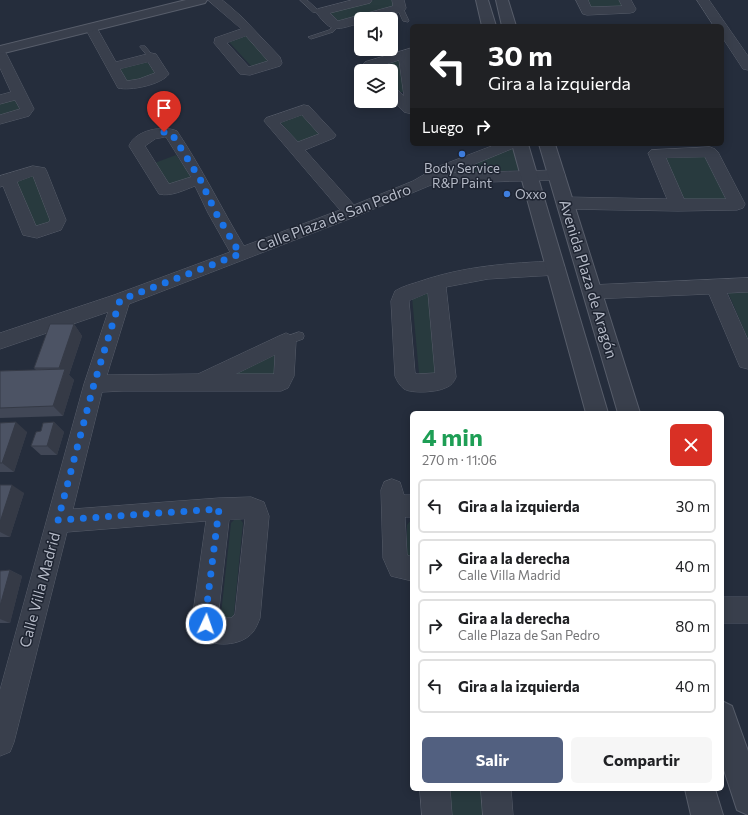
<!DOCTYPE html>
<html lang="es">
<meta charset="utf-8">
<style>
body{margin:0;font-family:Commissioner,sans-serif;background:#f6f6f6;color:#202124;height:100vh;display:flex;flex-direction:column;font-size:15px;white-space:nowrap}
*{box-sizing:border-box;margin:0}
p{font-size:13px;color:#757577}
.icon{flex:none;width:22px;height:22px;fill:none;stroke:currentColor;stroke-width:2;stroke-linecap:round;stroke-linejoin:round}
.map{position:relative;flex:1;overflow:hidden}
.panel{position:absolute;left:410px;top:411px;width:314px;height:380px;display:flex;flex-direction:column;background:#fff;border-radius:6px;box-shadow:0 2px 10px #0003}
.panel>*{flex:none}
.hud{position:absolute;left:410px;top:24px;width:314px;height:122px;border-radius:6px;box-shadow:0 2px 10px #0003;background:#202124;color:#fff;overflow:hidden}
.controls{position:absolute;left:354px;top:12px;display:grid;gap:8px}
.controls a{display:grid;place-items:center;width:44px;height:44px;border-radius:6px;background:#fff;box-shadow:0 2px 10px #0003;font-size:20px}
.pin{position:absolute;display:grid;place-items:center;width:34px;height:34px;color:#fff;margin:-41px -17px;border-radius:50% 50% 50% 0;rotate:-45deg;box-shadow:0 0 4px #0007}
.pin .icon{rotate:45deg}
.me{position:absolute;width:44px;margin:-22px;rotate:3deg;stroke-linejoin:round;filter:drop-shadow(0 0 3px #0008)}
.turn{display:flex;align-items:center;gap:14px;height:84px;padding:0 12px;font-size:18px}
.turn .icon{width:52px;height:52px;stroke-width:2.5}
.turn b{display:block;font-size:28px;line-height:34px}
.then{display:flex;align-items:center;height:38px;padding:0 12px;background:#0003;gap:8px;font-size:15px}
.round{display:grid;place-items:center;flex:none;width:42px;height:42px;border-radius:6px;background:#f6f6f6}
.overview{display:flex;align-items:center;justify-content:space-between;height:68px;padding:0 12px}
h1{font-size:24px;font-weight:700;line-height:30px;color:#1e9e55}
.cta{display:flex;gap:8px;margin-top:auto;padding:8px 12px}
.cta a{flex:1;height:46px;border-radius:6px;background:#526080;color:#fff;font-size:16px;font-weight:700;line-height:46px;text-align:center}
.cta a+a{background:#f6f6f6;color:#202124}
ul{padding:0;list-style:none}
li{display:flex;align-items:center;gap:12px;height:54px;margin:0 8px 6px;padding:0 4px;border:2px solid #e0e0e0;border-radius:6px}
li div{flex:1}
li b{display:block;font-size:15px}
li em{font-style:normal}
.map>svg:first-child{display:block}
</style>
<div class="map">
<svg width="748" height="815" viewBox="0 0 748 815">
<rect width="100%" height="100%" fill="#252d3c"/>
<path fill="#283a3e" d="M374,0H393V8L339,23L328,12Z
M587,0H620L624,7L591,9Z
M245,35L248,36L270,60C267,65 256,67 251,66L229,42Z
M401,59L404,91L403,92H400L391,83V71H379L375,66Z
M143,62L148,63L155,73C149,79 134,83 126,81L120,71L122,68Z
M16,98L21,110L3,115L0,114V103Z
M302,114L321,135L299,143L280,122Z
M514,147L521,170L452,175L451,172Z
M176,155L193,178L167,187L152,164Z
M706,156L729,202H684L664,157Z
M34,174L54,224L34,230L16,179Z
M727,290H748V339Z
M428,291L435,373L431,377H424L419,373L412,297Z
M277,352L278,375L235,376L234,371Z
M235,519H240L243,523L233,623H220L231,523Z
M411,520H412V558L407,554V525Z
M443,789H489L491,815H444Z"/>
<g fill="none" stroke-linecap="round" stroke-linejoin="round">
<g stroke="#575d6a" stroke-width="1">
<path id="service" d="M300,0H307L317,9L325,12L322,14L313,12Z
M398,7L403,8L409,21L408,22L403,21L397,8Z
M334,25L339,26L333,32L311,39L308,37L329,30Z
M141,46H145L154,57L153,58H149L140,47Z
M299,332L303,333L304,336L303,339L286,345L282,344L281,341L282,338Z"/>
</g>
<g stroke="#575d6a" stroke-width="1">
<path id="minor" d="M208,0H222L226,3L242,17L280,57L282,63L280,66L250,75L240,74L214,43L215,38L241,29ZM246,36L268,61L249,67L227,43Z
M352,0H372L370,3L330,13L338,21L393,6L392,0H404L406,8L404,11L375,19H361V23C337,29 332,35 316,12L318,9Z
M576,0H588L591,7L622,6L619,0H631L636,9L634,12L630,13L587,15L583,14Z
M697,0H709L748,56V70L743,69L722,37V26H714Z
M91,24L95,25L97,28L116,62L151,53L156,54L169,74C161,85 130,91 118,88L85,28L87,25ZM148,62L155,73L139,79L127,81L120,69Z
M412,48V114L404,112L391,99V87L396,88L404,96L399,60L375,68L378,71H364L361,67L365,62Z
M0,51L5,52L7,55L34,109L29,116L0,124V115L20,109L15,100L0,104V95L11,92L0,68Z
M304,105L309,106L336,135L334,138L305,150L354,205L413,181L437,167L497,144H519L516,147L453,173L557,170L563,171L565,175L563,179L557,180L452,183L437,186L431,185L357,216L129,304L107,375L198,374L279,336L286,333L293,336L296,341L294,376L288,388L281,391H123L102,392L73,509L219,498L251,497L264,502L269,516L260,618C258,623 256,628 253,632C241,647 213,647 198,637L192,620L206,521L67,532L14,742L10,752L0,756V690L84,384L108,312L0,349V333L114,295L230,252L208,213L195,186C184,190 171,197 159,194L129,146C135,130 163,125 177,131C202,168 221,208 244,246L340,210L264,121L266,118ZM302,115L319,134L298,142L280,123ZM165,137H166L191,177L169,184L145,146L155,139ZM275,355L274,374H236ZM245,519L235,614L231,618H218L229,520Z
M710,147L715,149L718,152L745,204L743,208L737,210L678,211L565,209L559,207L557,203L559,199L565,197L667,199L648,153L651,150ZM705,157L726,199H684L666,158Z
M33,166L45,168L47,172L66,220L61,230L37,238L23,235L3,186L0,187V176ZM33,176L50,220L49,222L36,226L17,182Z
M556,261L562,263L565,268L562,273L556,275L488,279L446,287L456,377C454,382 451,386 445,388C438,392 412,394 404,389C400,386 397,381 395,376L391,301L395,291C403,286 412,284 421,281C465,266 509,263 556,261ZM428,293L435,373L417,374L415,373L409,301Z
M748,278V292L727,293L748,340V369L740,367L709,294L592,299L585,297L583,292L585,287L592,285Z
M392,479L400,482L404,495H412V517H405L407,555L412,557V581L391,576L383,558L381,490L384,482Z
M722,597H748V623H722Z
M420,789H450L452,815H422Z
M481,789H511L513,815H483Z"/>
</g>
<g stroke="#575d6a" stroke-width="2">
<path id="tertiary" d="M186,0H207L205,3L0,54V46Z
M476,0H488L496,26H482Z
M496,0H508L516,26H502Z
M512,144H528L608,413H586Z
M539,144H555L640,413H618Z
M722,701L732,706L748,751V815L737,810L722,764Z
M685,789H715L723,815H691Z"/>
</g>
<use href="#service" fill="#393f4c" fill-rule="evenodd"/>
<use href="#minor" fill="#393f4c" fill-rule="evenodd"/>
<use href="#tertiary" fill="#393f4c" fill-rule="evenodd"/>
</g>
<path fill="#414756" d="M74,324L82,336L69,375L74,380L63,416L0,418V371L36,370L34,368Z
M54,422L64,432L57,455H41L31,446L41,431Z
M0,423L27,432L14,472H0Z
M0,485L24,493L10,537H0Z
M10,570L22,576L10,623H0V571Z"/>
<path fill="#353a46" d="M74,324L82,336L69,375L74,380L63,416L53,406L64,373L59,368Z
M16,422L27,432L14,472L2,463Z
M54,422L64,432L57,455L47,446Z
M12,485L24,493L10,537L0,532V522Z
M10,570L22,576L10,623L0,619V606Z"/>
<path fill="#4c5364" stroke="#353a46" d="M50,324H74L59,368H34Z
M65,369L53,406L0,408V371Z
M16,422L2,463H0V423Z
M54,422L47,446H31L36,432L41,431L43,423Z
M0,485H12L0,522Z
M10,570L0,606V571Z"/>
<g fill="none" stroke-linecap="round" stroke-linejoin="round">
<path stroke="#1a73e8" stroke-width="7" stroke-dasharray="0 12.6" d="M164,132H169L172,134L200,179L216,213L240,254L120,300L94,384L58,520L219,509L205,620L206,624"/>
</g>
<g fill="#3f7fe0" stroke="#1e2431" stroke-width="1.5">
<circle cx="462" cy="154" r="4"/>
<circle cx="507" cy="194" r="4"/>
</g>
<g text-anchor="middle" stroke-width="3" stroke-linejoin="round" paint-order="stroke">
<g font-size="13" fill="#b5bac7" stroke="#1e2431">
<text x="462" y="173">Body Service<tspan x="462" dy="15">R&amp;P Paint</tspan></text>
<text x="515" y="199" text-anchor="start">Oxxo</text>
</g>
<g font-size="15" fill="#b5bac7" stroke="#1e2431">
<text transform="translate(334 218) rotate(-21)" y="5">Calle Plaza de San Pedro</text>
<text transform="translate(588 279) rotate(73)" y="5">Avenida Plaza de Aragón</text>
<text transform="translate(40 590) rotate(-75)" y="5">Calle Villa Madrid</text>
</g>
</g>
</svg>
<div class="controls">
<a><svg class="icon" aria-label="sound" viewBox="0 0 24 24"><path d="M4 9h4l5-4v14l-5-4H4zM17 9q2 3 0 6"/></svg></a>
<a><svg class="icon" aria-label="layers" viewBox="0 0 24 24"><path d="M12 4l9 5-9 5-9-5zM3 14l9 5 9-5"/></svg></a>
</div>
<div class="pin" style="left:164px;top:132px;background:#d93025"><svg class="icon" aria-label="arrive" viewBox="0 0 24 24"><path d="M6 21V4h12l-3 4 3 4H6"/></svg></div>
<svg class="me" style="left:206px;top:624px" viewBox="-20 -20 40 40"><circle r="17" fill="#1a73e8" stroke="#fff" stroke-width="3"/><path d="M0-11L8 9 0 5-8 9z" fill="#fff"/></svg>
<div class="hud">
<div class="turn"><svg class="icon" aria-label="left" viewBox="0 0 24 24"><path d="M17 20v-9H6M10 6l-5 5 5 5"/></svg><div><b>30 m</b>Gira a la izquierda</div></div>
<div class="then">Luego<svg class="icon" aria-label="right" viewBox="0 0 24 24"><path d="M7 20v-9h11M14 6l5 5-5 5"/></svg></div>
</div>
<section class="panel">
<div class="overview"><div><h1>4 min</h1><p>270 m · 11:06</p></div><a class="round" style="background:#d93025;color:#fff"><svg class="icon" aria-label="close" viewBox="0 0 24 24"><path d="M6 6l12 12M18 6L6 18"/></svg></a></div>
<ul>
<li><svg class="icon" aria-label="left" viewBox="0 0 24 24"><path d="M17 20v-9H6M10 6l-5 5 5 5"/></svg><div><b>Gira a la izquierda</b></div><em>30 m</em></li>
<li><svg class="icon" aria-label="right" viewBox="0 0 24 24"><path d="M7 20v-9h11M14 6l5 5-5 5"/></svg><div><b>Gira a la derecha</b><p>Calle Villa Madrid</p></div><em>40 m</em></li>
<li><svg class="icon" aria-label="right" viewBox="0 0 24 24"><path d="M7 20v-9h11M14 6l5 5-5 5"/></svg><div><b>Gira a la derecha</b><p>Calle Plaza de San Pedro</p></div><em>80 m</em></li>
<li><svg class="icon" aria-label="left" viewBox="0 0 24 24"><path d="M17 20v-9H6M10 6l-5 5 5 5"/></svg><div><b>Gira a la izquierda</b></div><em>40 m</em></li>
</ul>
<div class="cta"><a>Salir</a><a>Compartir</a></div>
</section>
</div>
